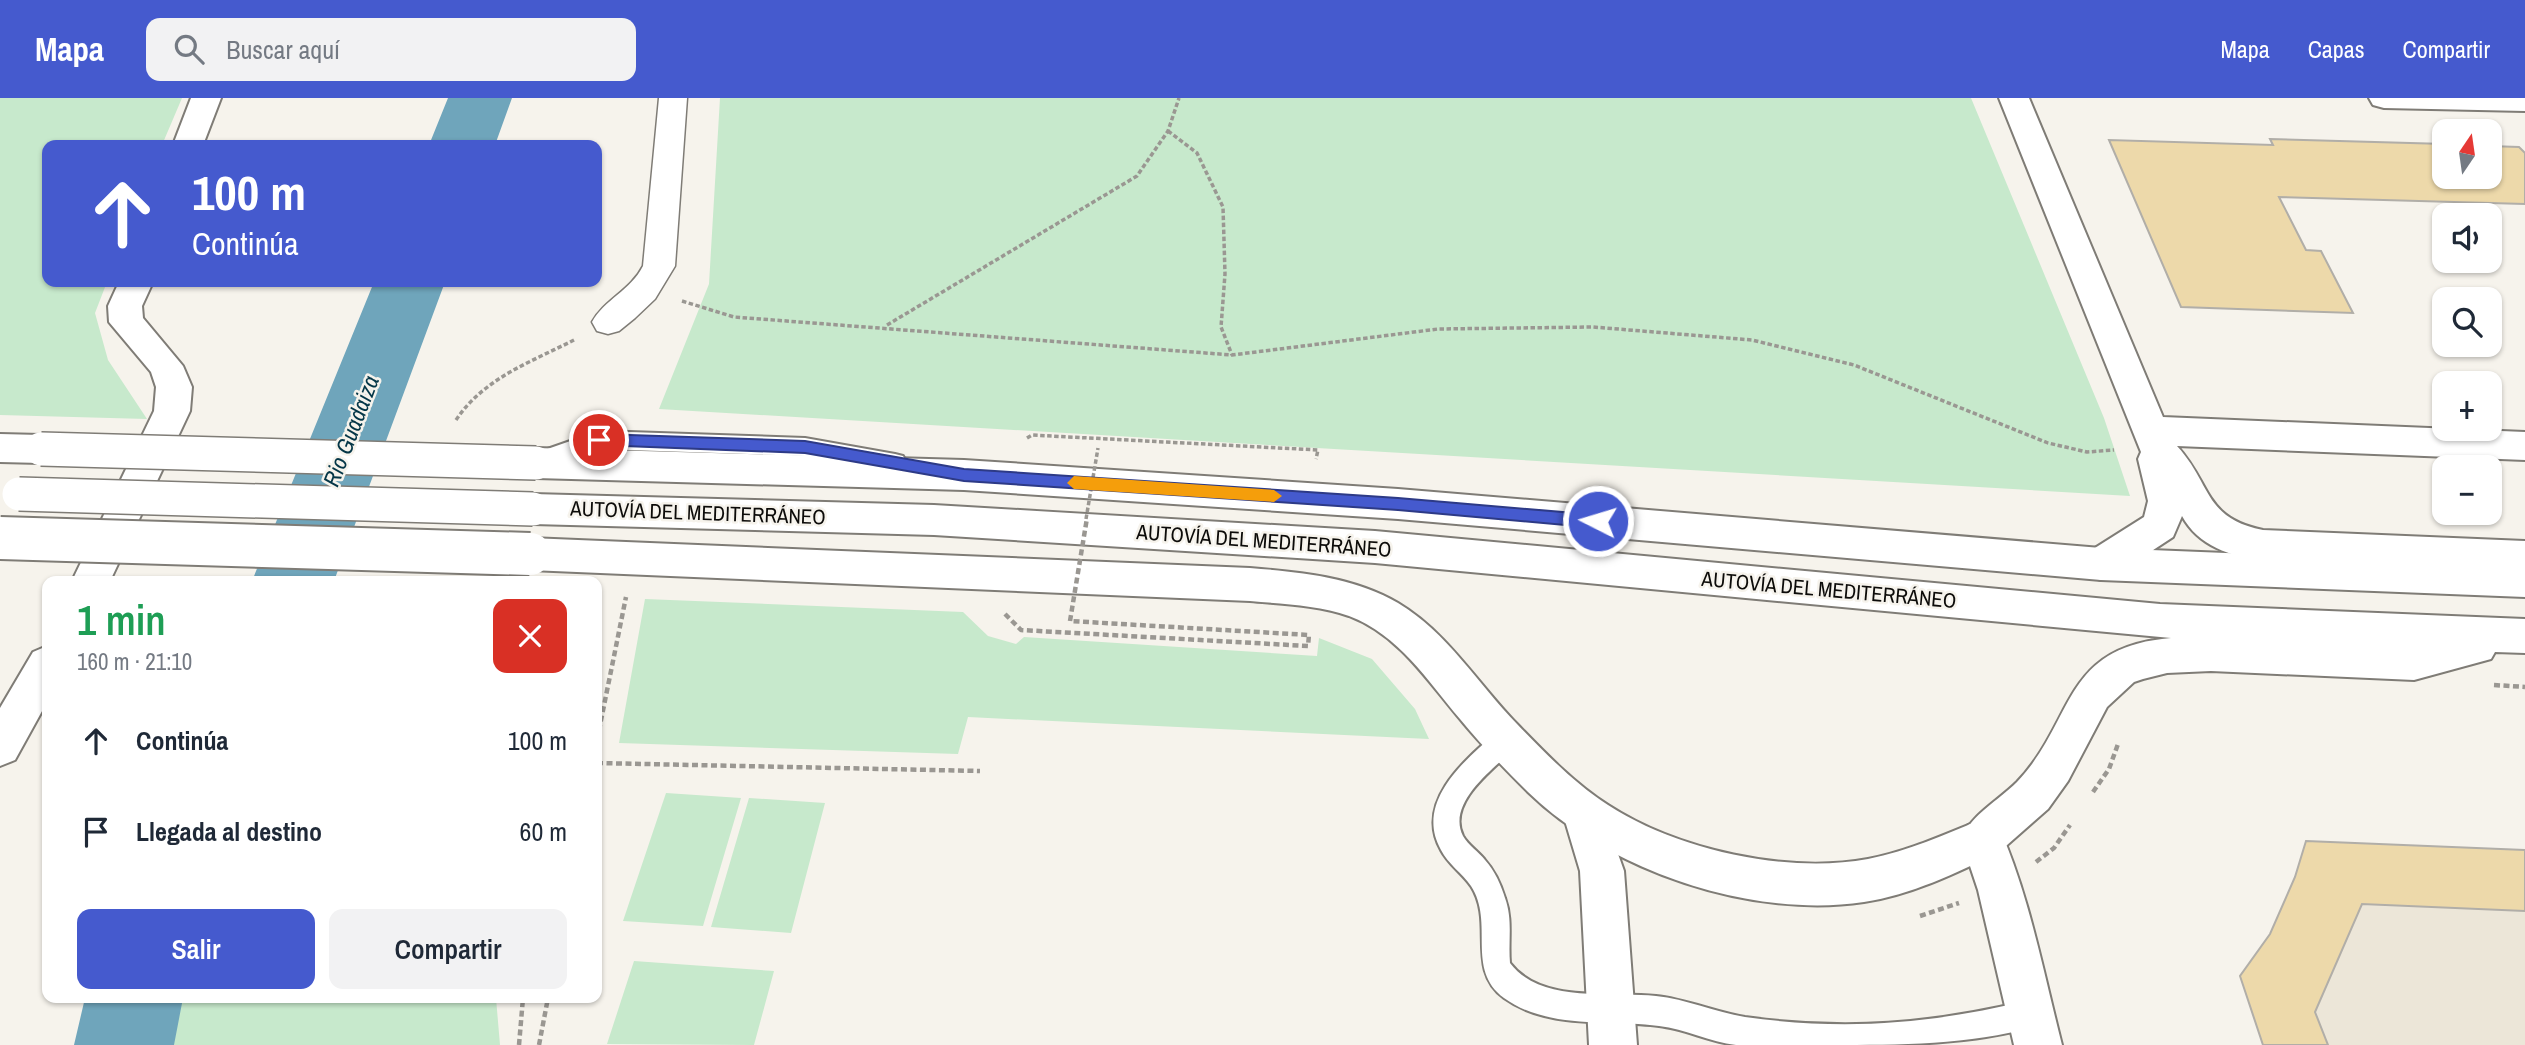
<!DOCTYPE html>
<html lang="es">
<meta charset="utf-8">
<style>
body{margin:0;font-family:"Archivo Narrow",sans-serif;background:#f2f2f3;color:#1f2937;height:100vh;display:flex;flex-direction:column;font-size:26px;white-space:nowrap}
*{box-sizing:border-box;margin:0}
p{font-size:23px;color:#747a83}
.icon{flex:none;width:38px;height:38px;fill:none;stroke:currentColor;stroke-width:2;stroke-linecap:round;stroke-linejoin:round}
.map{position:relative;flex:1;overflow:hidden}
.side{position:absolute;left:42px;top:478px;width:560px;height:427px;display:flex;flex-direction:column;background:#fff;border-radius:14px;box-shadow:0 2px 5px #0004}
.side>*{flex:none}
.top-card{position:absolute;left:42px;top:42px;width:560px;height:147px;border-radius:14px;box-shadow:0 2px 5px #0004;background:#455ace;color:#fff;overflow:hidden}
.needle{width:46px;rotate:13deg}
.buttons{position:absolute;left:2432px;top:21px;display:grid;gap:14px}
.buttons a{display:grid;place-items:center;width:70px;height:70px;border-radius:14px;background:#fff;box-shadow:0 2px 5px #0004;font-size:35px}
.pin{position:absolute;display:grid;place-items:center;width:60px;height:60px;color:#fff;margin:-30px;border:4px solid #fff;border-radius:50%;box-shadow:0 2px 7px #0007}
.me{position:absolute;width:77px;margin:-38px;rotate:275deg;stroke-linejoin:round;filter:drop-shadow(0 0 5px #0008)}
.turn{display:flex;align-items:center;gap:24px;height:147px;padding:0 35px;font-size:32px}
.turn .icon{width:91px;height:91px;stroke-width:2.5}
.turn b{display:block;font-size:49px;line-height:60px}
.round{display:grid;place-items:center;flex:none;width:74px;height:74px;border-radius:14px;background:#f2f2f3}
.head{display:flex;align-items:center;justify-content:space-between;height:119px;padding:0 35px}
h1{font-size:42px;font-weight:600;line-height:52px;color:#1e9e55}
.primary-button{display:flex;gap:14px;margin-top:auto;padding:14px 35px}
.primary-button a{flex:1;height:80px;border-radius:14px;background:#455ace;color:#fff;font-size:28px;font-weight:600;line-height:80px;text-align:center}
.primary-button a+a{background:#f2f2f3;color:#1f2937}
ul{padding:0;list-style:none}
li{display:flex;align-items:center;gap:21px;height:91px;padding:0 35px}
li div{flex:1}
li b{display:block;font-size:26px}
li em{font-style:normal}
header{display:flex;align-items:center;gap:42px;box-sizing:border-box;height:98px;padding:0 35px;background:#455ace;color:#fff}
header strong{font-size:33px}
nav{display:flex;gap:38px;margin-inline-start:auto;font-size:24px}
.search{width:490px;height:63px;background:#f2f2f3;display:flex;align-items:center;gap:18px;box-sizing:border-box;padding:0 24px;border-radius:14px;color:#747a83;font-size:26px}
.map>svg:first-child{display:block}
</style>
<header>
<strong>Mapa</strong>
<div class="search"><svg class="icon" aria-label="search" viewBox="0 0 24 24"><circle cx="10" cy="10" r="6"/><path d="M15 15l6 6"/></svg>Buscar aquí</div>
<nav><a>Mapa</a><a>Capas</a><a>Compartir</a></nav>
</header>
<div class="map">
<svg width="2525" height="947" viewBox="0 0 2525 947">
<rect width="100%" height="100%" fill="#f6f3ec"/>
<path fill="#ece6d8" d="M2306,743L2525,752V947H2263L2240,878L2270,836L2295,779Z"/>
<path fill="#c7e9cc" d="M0,0H182L162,47H47V184H107L95,215L108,262L147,321L0,317Z
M720,0H1971L2104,320L2130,398L659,311L709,186Z
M645,501L963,514L988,538L1016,546L1024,539L1317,558L1319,540L1372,561L1415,611L1429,641L968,619L958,656L619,645Z
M666,695L741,700L703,828L623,823Z
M749,700L825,705L791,835L711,829Z
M634,863L774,873L754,947L607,946Z
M164,900H496L500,947H151Z"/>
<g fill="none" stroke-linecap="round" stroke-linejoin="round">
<path fill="#6fa5bb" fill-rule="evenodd" d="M448,0H512L495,47H429Z
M374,184H445L334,483H252Z
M85,900H183L174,947H74Z"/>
</g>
<path fill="#edd9aa" stroke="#b1aea8" stroke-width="2" d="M2270,41L2445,46V79H2490V48L2519,49L2525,55V106L2279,99L2306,152L2321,153L2353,215L2181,209L2109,42L2273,47Z
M2306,743L2525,752V813L2362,806L2315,914L2328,947H2263L2240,878L2270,836L2295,779Z"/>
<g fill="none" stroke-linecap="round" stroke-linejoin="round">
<g stroke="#7f7c76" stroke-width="4">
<path id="service" d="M599,333L805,340L895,356L903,358L907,365L903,372L895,374L805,358L600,351L544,371L536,369L532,362L536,355Z
M1506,630L1515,634L1519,642L1515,650C1495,670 1446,704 1463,738C1468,747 1479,754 1485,762C1495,773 1501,787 1505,800C1513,822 1508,842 1510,865C1541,906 1611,893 1656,898C1686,901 1715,914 1745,919C1845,933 1932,926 2030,902L2040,907L2045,917L2040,927C1974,947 1901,947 1831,947C1800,947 1767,947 1736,947C1710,944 1685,931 1659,928C1609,921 1548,932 1504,900C1465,871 1495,825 1471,788C1462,775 1448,766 1441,752C1414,704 1465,662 1497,634Z"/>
</g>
<g stroke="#7f7c76" stroke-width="3">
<path id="pedestrian" d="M659,0H687L675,168L655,201L635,220L619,233L608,236L597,233L592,224C604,202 631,192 643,168Z"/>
</g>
<g stroke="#7f7c76" stroke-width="4">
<path id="minor" d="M191,0H221L203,47H173Z
M1999,0H2029L2163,319L2525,334V362L2177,348C2212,386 2203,420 2263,432L2525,443V475L2263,464C2230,457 2199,449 2182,418L2173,439L2115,477L2101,482L2087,477L2082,466L2087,455L2144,419L2148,403L2138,361L2141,354Z
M2369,0H2525V13L2384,10L2373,7Z
M119,184H153L142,208L143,220L183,268L192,289L190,313L110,483H72L154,313L156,289L151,274L109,224L108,208Z
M47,548V604L15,662L0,668V610L33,554Z
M1584,696L1599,702L1624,773L1637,947H1589L1580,773L1563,716L1569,702Z
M1983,721L1998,727C2029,796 2043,873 2062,947H2014L1978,792L1961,741L1968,727Z"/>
</g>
<g stroke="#7f7c76" stroke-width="4">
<path id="tertiary" d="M530,440L1250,470C1300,474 1354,479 1398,505C1447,534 1478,586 1517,626C1545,655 1574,685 1608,707C1677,752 1787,776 1868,761C1909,753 1945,736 1983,721L1998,727L2005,741L1998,755C1956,775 1911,797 1864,804C1753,821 1609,773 1528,694C1505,671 1481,647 1460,621C1427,582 1399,537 1349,518C1318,507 1282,506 1250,503L530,472L516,467L511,456L516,445Z"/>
</g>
<g stroke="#7f7c76" stroke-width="4">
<path id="trunk" d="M0,336L41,337L54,341L59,351L54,361L41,365L0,364Z
M536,350L964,362L1398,391L2101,450L2525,467V499L2101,482L1398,421L964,392L536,380L523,375L518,365L523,355Z
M533,396L934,407L1375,433L2160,506L2525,521V555L2495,554L2491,561L2414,582L2211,573L2167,575L2143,581L2134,584L2107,609L2068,683L2048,711L1998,755L1983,761L1968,755L1961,741C1973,715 1998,703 2017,684C2076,622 2061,549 2171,540L1375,465L934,437L533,426L520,422L514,411L520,400Z"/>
</g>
<path stroke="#9a9792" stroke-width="3.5" stroke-dasharray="4.5 2.5" stroke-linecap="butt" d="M1168,33L1197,55L1223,109L1225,176L1221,229L1232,257
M682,203L734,219L1232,257L1438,231L1593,229L1752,242L1854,267L2048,345L2087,354L2114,352
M887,227L1137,78L1168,33L1179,0
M456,322C484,280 531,264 574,242
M1027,340L1032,337L1318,352L1316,361"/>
<path stroke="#9a9792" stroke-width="4.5" stroke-dasharray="6 3.5" stroke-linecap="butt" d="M1005,516L1021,532L1308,548L1309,537L1070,523
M2494,587L2525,589
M597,642L626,499
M597,665L980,673
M2093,694L2109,671L2118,646
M2036,764L2054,750L2070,727
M1920,818L1959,805
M519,947L523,900
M539,947L548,900"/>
<use href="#service" fill="#fff" fill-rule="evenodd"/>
<use href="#pedestrian" fill="#fff" fill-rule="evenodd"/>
<use href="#minor" fill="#fff" fill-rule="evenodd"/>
<use href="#tertiary" fill="#fff" fill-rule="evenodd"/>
<use href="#trunk" fill="#fff" fill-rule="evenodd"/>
<g stroke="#7f7c76" stroke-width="46" stroke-linecap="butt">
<path id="tertiary-bridge" d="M0,440L530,456"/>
</g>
<g stroke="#7f7c76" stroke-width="36" stroke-linecap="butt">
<path id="trunk-bridge" d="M41,351L536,365
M19,396L533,411"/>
</g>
<path stroke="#9a9792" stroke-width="3.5" stroke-dasharray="4.5 2.5" stroke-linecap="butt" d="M1086,421L1098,350"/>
<path stroke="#9a9792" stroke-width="4.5" stroke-dasharray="6 3.5" stroke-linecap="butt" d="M1070,523L1087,420"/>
<use href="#tertiary-bridge" stroke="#fff" stroke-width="42"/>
<use href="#trunk-bridge" stroke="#fff" stroke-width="33"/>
</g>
<path fill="#455ace" stroke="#2d3a86" stroke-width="2" d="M599,336L805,343L964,371L1398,400L1598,417L1606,423L1598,430L1398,412L964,383L805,355L599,347L591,342Z"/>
<path fill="#f59e0b" d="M1074,378L1274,392L1282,398L1274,404L1074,391L1067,385Z"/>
<g text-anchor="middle" stroke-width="5" stroke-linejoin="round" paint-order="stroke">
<g font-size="21" fill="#0c0b09" stroke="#f6f3ec">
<text transform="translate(698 415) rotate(2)" y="7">AUTOVÍA DEL MEDITERRÁNEO</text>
<text transform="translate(1264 443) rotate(4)" y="7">AUTOVÍA DEL MEDITERRÁNEO</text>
<text transform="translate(1829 492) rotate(5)" y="7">AUTOVÍA DEL MEDITERRÁNEO</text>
</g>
<g font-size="23" font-style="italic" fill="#043647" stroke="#f6f3ec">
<text transform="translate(351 333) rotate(-69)" y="8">Rio Guadaiza</text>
</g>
</g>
</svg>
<div class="buttons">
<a><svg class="needle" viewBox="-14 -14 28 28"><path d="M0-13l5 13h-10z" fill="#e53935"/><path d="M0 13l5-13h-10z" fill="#747a83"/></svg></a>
<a><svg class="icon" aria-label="sound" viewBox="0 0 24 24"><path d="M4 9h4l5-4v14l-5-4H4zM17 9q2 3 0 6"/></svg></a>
<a><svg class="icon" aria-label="search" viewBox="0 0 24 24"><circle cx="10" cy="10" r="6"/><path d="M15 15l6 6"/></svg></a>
<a>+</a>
<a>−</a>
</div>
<div class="pin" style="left:599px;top:342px;background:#d93025"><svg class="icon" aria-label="arrive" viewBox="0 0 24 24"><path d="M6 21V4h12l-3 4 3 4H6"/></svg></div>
<svg class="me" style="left:1598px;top:423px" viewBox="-20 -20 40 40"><circle r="17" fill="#455ace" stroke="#fff" stroke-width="3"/><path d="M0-11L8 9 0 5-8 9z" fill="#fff"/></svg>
<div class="top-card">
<div class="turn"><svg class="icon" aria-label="ahead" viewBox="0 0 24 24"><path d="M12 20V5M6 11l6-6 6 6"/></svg><div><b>100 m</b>Continúa</div></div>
</div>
<section class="side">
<div class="head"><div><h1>1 min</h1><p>160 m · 21:10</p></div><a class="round" style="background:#d93025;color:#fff"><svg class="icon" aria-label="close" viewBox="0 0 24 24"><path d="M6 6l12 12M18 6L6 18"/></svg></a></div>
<ul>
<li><svg class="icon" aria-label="ahead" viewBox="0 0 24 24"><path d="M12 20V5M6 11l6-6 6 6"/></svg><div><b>Continúa</b></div><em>100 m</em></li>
<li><svg class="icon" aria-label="arrive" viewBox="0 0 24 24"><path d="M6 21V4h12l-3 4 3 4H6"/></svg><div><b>Llegada al destino</b></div><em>60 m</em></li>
</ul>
<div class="primary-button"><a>Salir</a><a>Compartir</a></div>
</section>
</div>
